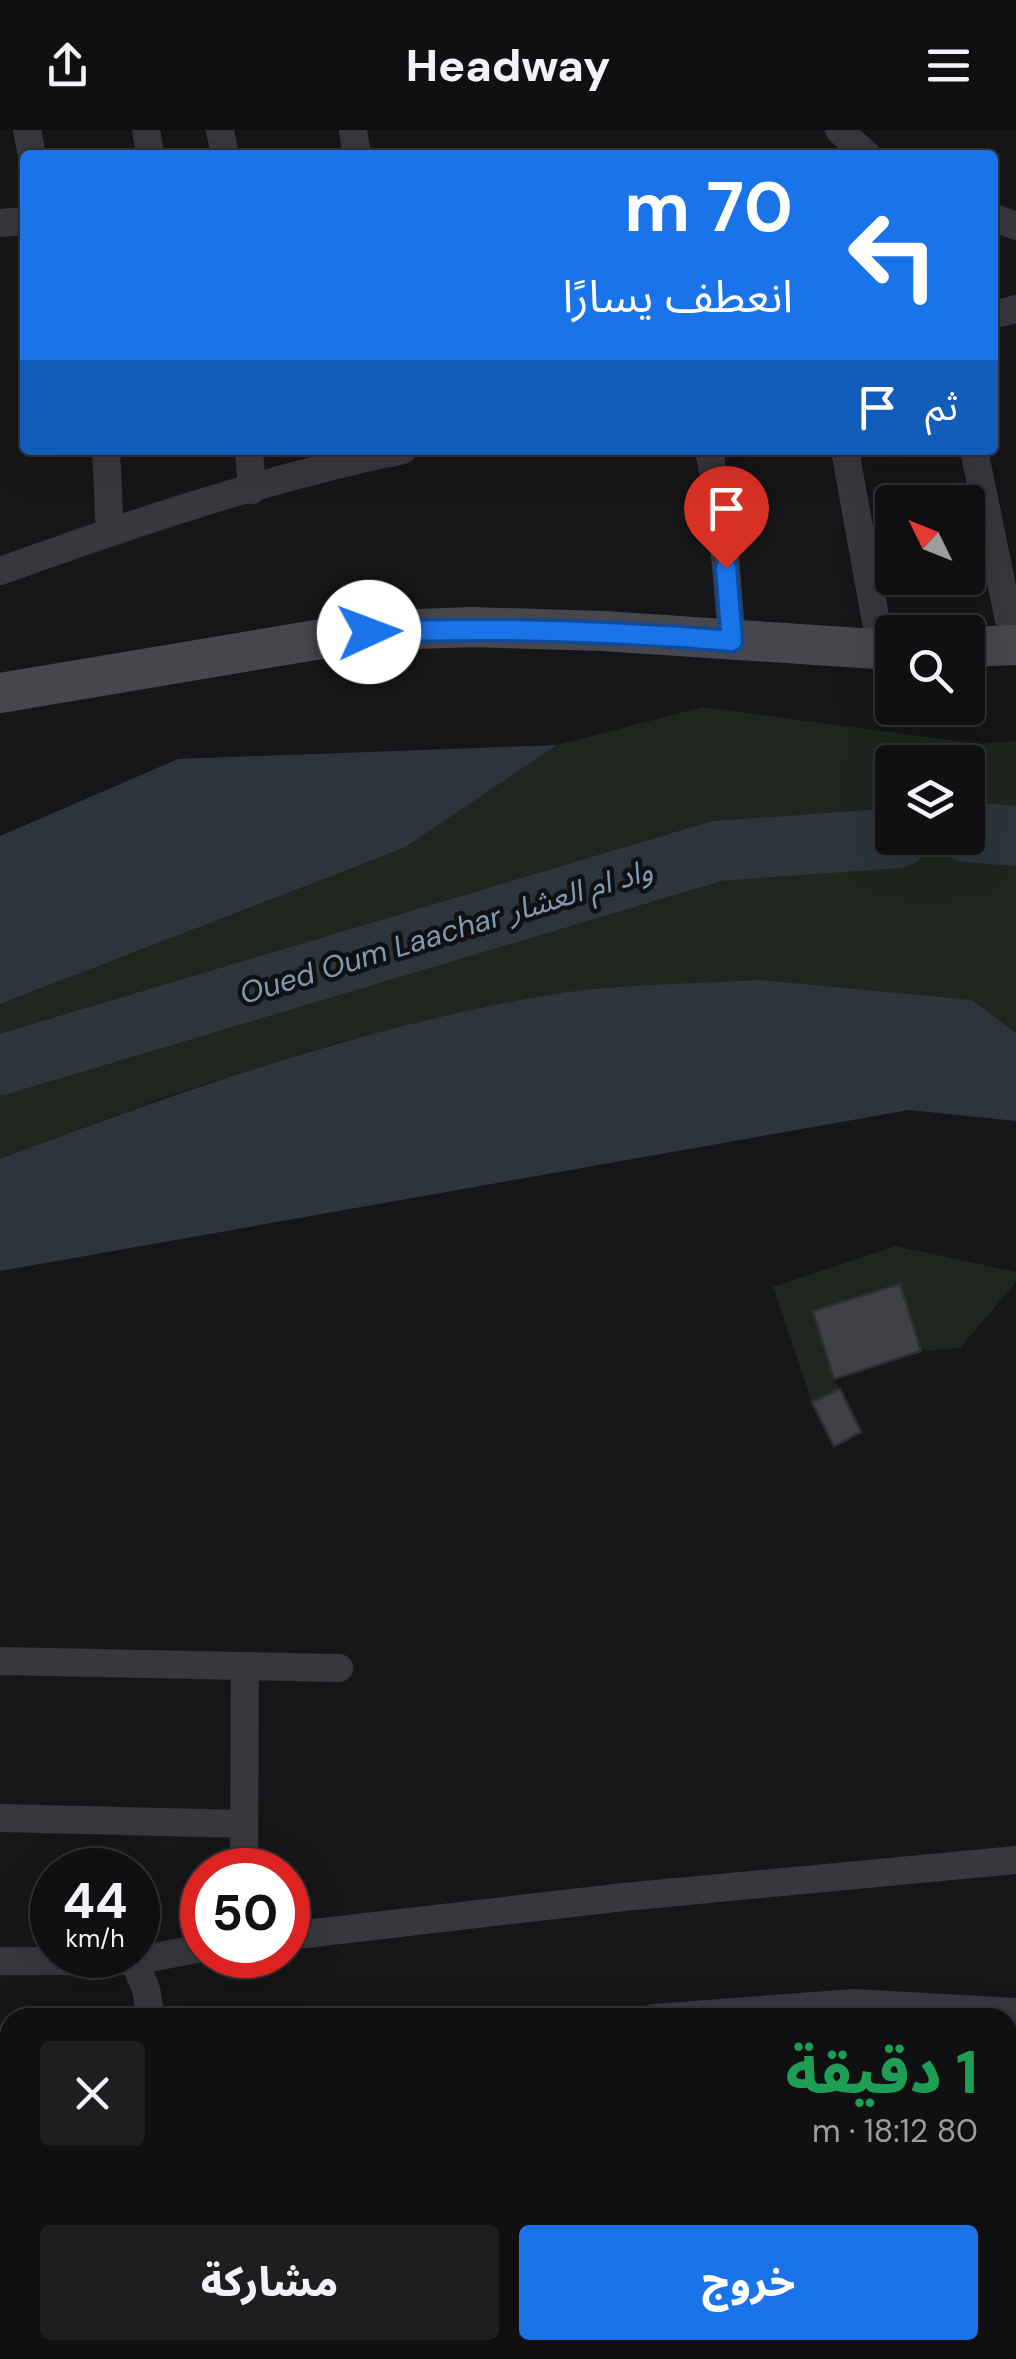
<!DOCTYPE html>
<html lang="ar">
<meta charset="utf-8">
<style>
body{margin:0;font-family:"DM Sans","Noto Sans Arabic",sans-serif;background:#1e1e20;color:#f1f3f6;direction:rtl;height:100vh;display:flex;flex-direction:column;font-size:38px;white-space:nowrap}
*{box-sizing:border-box;margin:0}
p{font-size:32px;color:#9c9d9f}
.icon{flex:none;width:55px;height:55px;fill:none;stroke:currentColor;stroke-width:2;stroke-linecap:round;stroke-linejoin:round}
.map{position:relative;flex:1;overflow:hidden;direction:ltr}
.side{position:absolute;left:0px;top:1878px;width:1018px;height:352px;display:flex;flex-direction:column;background:#101012;border-radius:30px 30px 0 0;box-shadow:0 10px 40px #0002,0 0 0 2px #303032;direction:rtl}
.side>*{flex:none}
.hud{position:absolute;left:20px;top:20px;width:978px;height:305px;border-radius:10px;box-shadow:0 10px 40px #0002,0 0 0 2px #303032;direction:rtl;background:#1a73e8;color:#fff;overflow:hidden}
.needle{width:65px;rotate:313deg}
.controls{position:absolute;left:875px;top:355px;display:grid;gap:20px}
.controls a{display:grid;place-items:center;width:110px;height:110px;border-radius:10px;background:#101012;box-shadow:0 10px 40px #0002,0 0 0 2px #303032;font-size:50px}
.speed{position:absolute;left:30px;top:1718px;display:flex;gap:20px;font-size:50px;font-weight:700;text-align:center}
.speed>*{display:grid;place-content:center;width:130px;height:130px;border-radius:50%;background:#101012;box-shadow:0 10px 40px #0002,0 0 0 2px #303032;line-height:1}
.speed small{font-size:25px;font-weight:400}
.speed .limit{border:15px solid #d22;background:#fff;color:#111}
.pin{position:absolute;display:grid;place-items:center;width:85px;height:85px;color:#fff;margin:-102px -42px;border-radius:50% 50% 50% 0;rotate:-45deg;box-shadow:0 0 10px #0007}
.pin .icon{rotate:45deg}
.me{position:absolute;width:110px;margin:-55px;rotate:88deg;stroke-linejoin:round;filter:drop-shadow(0 0 8px #0008)}
.turn{display:flex;align-items:center;gap:35px;height:210px;padding:0 40px;font-size:45px}
.turn .icon{width:130px;height:130px;stroke-width:2.5}
.turn b{display:block;font-size:70px;line-height:85px}
.then{display:flex;align-items:center;height:95px;padding:0 40px;background:#0003;gap:20px;font-size:38px}
.round{display:grid;place-items:center;flex:none;width:105px;height:105px;border-radius:10px;background:#1e1e20}
.head{display:flex;align-items:center;justify-content:space-between;height:170px;padding:0 40px}
h1{font-size:60px;font-weight:800;line-height:75px;color:#1e9e55}
.button{display:flex;gap:20px;margin-top:auto;padding:20px 40px}
.button a{flex:1;height:115px;border-radius:10px;background:#1a73e8;color:#fff;font-size:40px;font-weight:800;line-height:115px;text-align:center}
.button a+a{background:#1e1e20;color:#f1f3f6}
header{display:flex;justify-content:space-between;align-items:center;height:130px;padding:0 40px;background:#101012;font-size:45px;font-weight:800}
.map>svg:first-child{display:block}
</style>
<header><svg class="icon" aria-label="menu" viewBox="0 0 24 24"><path d="M4 6h16M4 12h16M4 18h16"/></svg>Headway<svg class="icon" aria-label="share" viewBox="0 0 24 24"><path d="M12 15V3M7 8l5-5 5 5M5 13v7h14v-7"/></svg></header>
<div class="map">
<svg width="1016" height="2229" viewBox="0 0 1016 2229">
<rect width="100%" height="100%" fill="#161618"/>
<path fill="#1e261f" fill-rule="evenodd" d="M703,577L979,614L1016,611V903L972,870L557,864L343,911L163,968L0,1029V874L404,718L557,615ZM892,632H968V708H892Z
M896,1116L1016,1142V1152L960,1218L921,1221L900,1154L834,1249L840,1259L812,1272L773,1157Z"/>
<path fill="#2c353c" d="M557,615L404,718L0,874V706L178,629Z
M760,850L972,870L1016,903V991L909,980L0,1141V1029C181,961 363,896 555,864C618,854 695,854 760,850Z"/>
<g fill="none" stroke-linecap="round" stroke-linejoin="round">
<path stroke="#2c353c" stroke-width="60" d="M968,702L1016,706
M0,935L717,721L898,708"/>
</g>
<path fill="#404145" stroke="#303034" stroke-width="2.5" d="M900,1154L921,1221L834,1249L813,1181Z
M840,1259L861,1302L834,1316L812,1272Z"/>
<g fill="none" stroke-linecap="round" stroke-linejoin="round">
<path stroke="#37383d" stroke-width="28" d="M27,0L32,25
M146,0L150,25
M220,0L225,25
M353,0L357,25
M839,0L867,25
M992,87L1016,96
M0,93L25,91
M992,185L1016,179
M106,320L110,402
M249,320L252,360
M709,320L723,401L732,511
M845,320L881,520
M974,320L1014,515
M0,441C131,394 266,348 403,320
M0,1531L339,1538
M0,1688L244,1694
M244,1740L245,1536
M288,1806L624,1767L1016,1730
M0,1831H134L202,1818
M134,1831L146,1859L151,1888
M654,1888L854,1873L1016,1882
M0,1985L10,1986
M1008,2036L1016,2037
M0,2149L10,2150
M446,2229L447,2220"/>
<path stroke="#45474d" stroke-width="40" d="M968,517L1016,515
M0,563L369,501L471,497L603,501L892,520"/>
</g>
<g fill="none" stroke-linecap="round" stroke-linejoin="round">
<g stroke="#114b97" stroke-width="25">
<path id="route" d="M369,502C491,497 611,501 732,511L726,438"/>
</g>
<use href="#route" stroke="#1a73e8" stroke-width="18"/>
</g>
<g text-anchor="middle" stroke-width="9" stroke-linejoin="round" paint-order="stroke">
<g font-size="30" font-style="italic" fill="#7f9bb3" stroke="#111113">
<text transform="translate(446 802) rotate(-17)" y="10">Oued Oum Laachar واد ام العشار</text>
</g>
</g>
</svg>
<div class="controls">
<a><svg class="needle" viewBox="-14 -14 28 28"><path d="M0-13l5 13h-10z" fill="#e53935"/><path d="M0 13l5-13h-10z" fill="#9c9d9f"/></svg></a>
<a><svg class="icon" aria-label="search" viewBox="0 0 24 24"><circle cx="10" cy="10" r="6"/><path d="M15 15l6 6"/></svg></a>
<a><svg class="icon" aria-label="layers" viewBox="0 0 24 24"><path d="M12 4l9 5-9 5-9-5zM3 14l9 5 9-5"/></svg></a>
</div>
<div class="speed"><div>44<small>km/h</small></div><div class="limit">50</div></div>
<div class="pin" style="left:726px;top:438px;background:#d93025"><svg class="icon" aria-label="arrive" viewBox="0 0 24 24"><path d="M6 21V4h12l-3 4 3 4H6"/></svg></div>
<svg class="me" style="left:369px;top:502px" viewBox="-20 -20 40 40"><circle r="19" fill="#fff"/><path d="M0-13L10 11 0 6-10 11z" fill="#1a73e8"/></svg>
<div class="hud">
<div class="turn"><svg class="icon" aria-label="left" viewBox="0 0 24 24"><path d="M17 20v-9H6M10 6l-5 5 5 5"/></svg><div><b>70 m</b>انعطف يسارًا</div></div>
<div class="then">ثم<svg class="icon" aria-label="arrive" viewBox="0 0 24 24"><path d="M6 21V4h12l-3 4 3 4H6"/></svg></div>
</div>
<section class="side">
<div class="head"><div><h1>1 دقيقة</h1><p>80 m · 18:12</p></div><a class="round"><svg class="icon" aria-label="close" viewBox="0 0 24 24"><path d="M6 6l12 12M18 6L6 18"/></svg></a></div>
<div class="button"><a>خروج</a><a>مشاركة</a></div>
</section>
</div>
